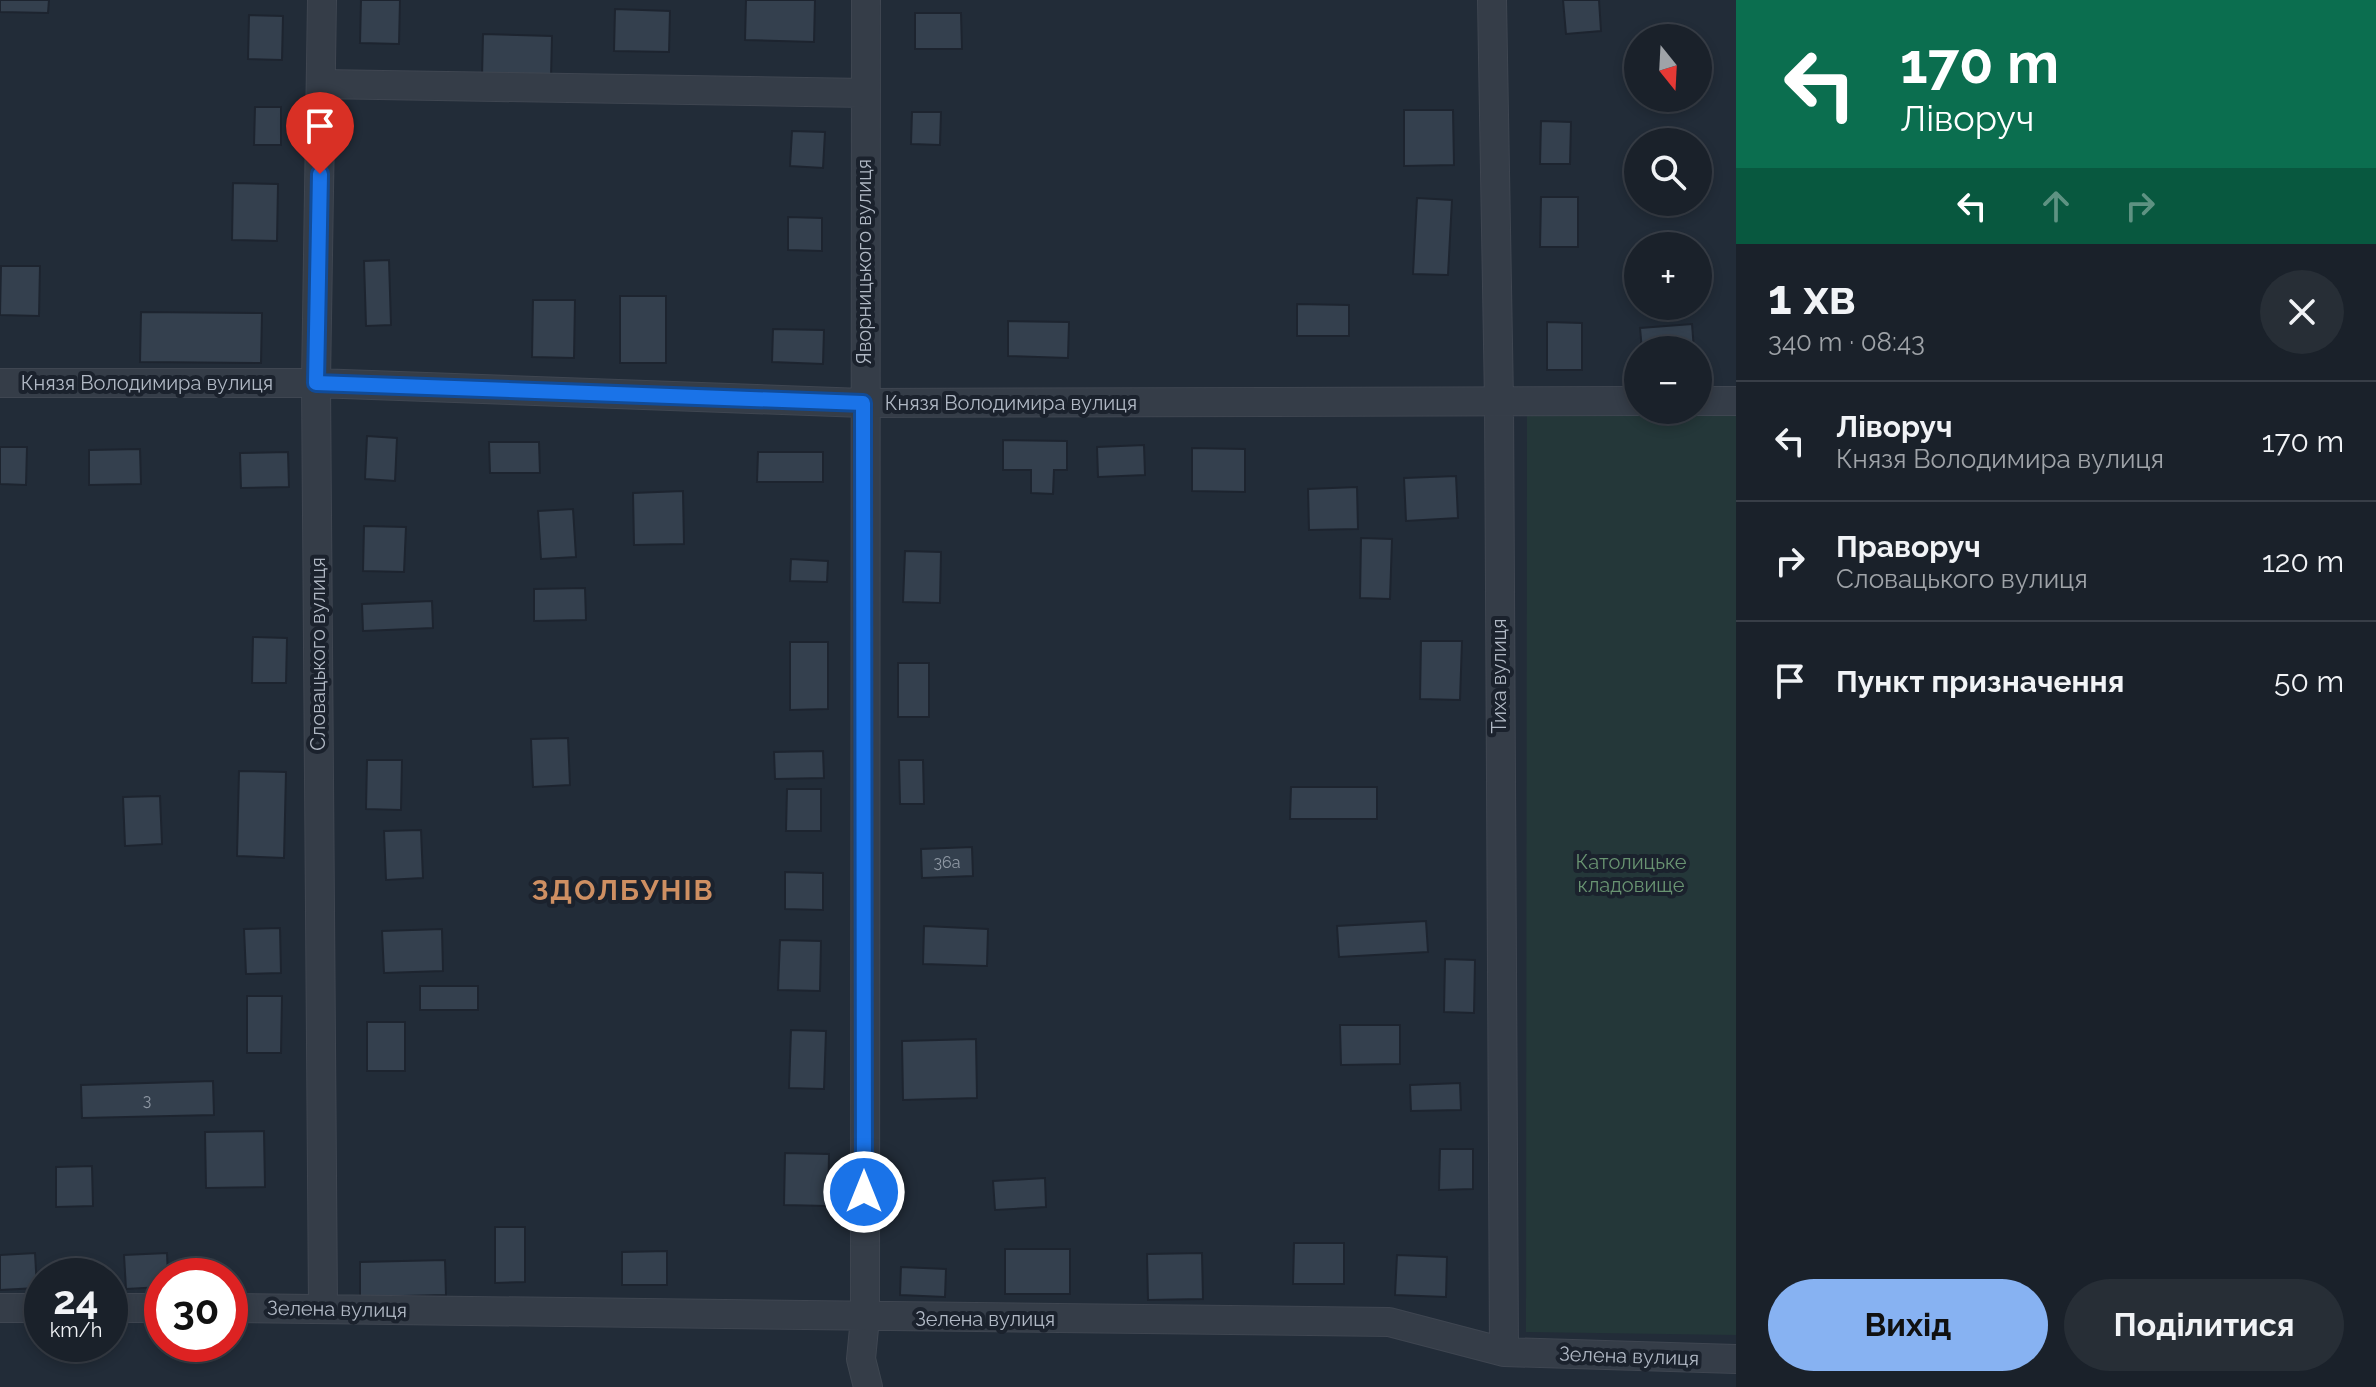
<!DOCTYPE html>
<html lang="uk">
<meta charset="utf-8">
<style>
body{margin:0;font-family:Raleway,sans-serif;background:#272e36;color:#f1f3f6;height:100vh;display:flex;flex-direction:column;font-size:30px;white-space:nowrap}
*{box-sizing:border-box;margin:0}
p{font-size:26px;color:#9fa3a8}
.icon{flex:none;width:44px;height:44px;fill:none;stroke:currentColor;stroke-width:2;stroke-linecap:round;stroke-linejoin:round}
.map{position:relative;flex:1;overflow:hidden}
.details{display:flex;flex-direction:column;background:#1a212a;width:640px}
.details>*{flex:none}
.banner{background:#0b6e4f;color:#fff;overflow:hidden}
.needle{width:52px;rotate:162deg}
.buttons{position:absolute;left:1624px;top:24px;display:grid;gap:16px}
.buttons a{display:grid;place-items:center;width:88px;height:88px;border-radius:50%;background:#1a212a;box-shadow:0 4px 12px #0003,0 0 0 2px #383e47;font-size:40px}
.speed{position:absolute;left:24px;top:1258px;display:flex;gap:16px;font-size:40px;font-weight:700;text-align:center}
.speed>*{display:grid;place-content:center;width:104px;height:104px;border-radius:50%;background:#1a212a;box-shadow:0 4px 12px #0003,0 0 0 2px #383e47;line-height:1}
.speed small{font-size:20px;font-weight:400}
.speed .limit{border:12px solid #d22;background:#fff;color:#111}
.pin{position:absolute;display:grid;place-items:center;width:68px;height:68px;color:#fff;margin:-82px -34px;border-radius:50% 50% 50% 0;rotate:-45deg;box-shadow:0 0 8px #0007}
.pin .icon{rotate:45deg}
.me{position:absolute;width:88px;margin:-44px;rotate:0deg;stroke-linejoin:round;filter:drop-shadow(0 0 6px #0008)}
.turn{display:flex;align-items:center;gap:28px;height:168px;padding:0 32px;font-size:36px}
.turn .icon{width:104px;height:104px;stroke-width:2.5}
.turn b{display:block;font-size:56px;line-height:68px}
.lanes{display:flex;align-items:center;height:76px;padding:0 32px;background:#0003;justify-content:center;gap:40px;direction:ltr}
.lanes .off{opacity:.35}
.round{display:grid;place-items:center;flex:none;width:84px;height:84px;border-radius:42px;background:#272e36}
.overview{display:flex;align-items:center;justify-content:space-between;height:136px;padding:0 32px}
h1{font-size:48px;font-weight:700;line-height:60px}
.primary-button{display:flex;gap:16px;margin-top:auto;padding:16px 32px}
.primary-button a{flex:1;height:92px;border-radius:48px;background:#87b2f2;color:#111;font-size:32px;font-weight:700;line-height:92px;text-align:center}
.primary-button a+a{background:#272e36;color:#f1f3f6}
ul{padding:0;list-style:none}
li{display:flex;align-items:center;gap:24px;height:120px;padding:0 32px;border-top:2px solid #383e47}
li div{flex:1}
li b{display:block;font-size:30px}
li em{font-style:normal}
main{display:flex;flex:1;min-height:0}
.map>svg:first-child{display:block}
</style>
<main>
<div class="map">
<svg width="1736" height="1387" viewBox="0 0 1736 1387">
<rect width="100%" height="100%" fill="#222c38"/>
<path fill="#243739" d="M1736,412V1335L1526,1332L1527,415Z"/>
<path fill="#34404e" stroke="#1d242f" stroke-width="2" d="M0,0H49L48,13L0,12Z
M361,0H400L399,44L360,43Z
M746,0H815L814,42L745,40Z
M1563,0H1599L1601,31L1566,34Z
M615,9L670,11L669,52L614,51Z
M915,13H961L962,49H915Z
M249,15L283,16L282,60L248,59Z
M483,34L552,36L551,78L482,77Z
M255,107H281V145H254Z
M1404,110H1453L1454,165L1404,166Z
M912,112H941L940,145L911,144Z
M1541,121L1571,122L1570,164H1540Z
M792,131L825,132L823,168L790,166Z
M233,183L278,184L277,241L232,240Z
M1541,197H1578V247H1540Z
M1417,198L1452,200L1448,275L1413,274Z
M788,217L822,218V251L788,250Z
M389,260L391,325L366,326L364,261Z
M1,266H40L39,316L0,315Z
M620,296H666V363H620Z
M533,300H575L574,358L532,357Z
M1297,304L1349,305V336H1297Z
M141,312L262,313L261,363L140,362Z
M1008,321L1069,322L1068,358L1008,356Z
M1547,322L1582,323V370H1547Z
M1692,324L1694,350H1642L1640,328Z
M773,329L824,330L823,364L772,362Z
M367,436L397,438L395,481L365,479Z
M1003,440L1067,441V470H1054L1053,494L1031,493V470H1003Z
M489,442H539L540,473H490Z
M1144,445L1145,475L1098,477L1097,447Z
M0,447H27L26,485L0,484Z
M1192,448L1245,449V492L1192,491Z
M140,449L141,484L89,485V450Z
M288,452L289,487L241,488L240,453Z
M758,452H823V482H757Z
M1456,476L1458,518L1406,521L1404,478Z
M1357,487L1358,529L1309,530L1308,489Z
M683,491L684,544L634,545L633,493Z
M573,509L576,557L541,559L538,511Z
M364,526L406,527L404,572L363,571Z
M1361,538L1392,539L1390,599L1360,598Z
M905,551L941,552L940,603L903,602Z
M791,559L828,561L827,582L790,581Z
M585,588L586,620L534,621V589Z
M432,601L433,628L363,631L362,604Z
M253,637L287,638L286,683H252Z
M1421,641H1462L1460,700L1420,699Z
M790,642H828V709L790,710Z
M898,663H929V717H898Z
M568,738L570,785L533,787L531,739Z
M823,751L824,778L775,779L774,752Z
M367,760H402L401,810L366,809Z
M899,760H923L924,804H900Z
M239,771L286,772L284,858L237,856Z
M1291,787H1377V819H1290Z
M787,789H821V831H786Z
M160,796L162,844L125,846L123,797Z
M421,830L423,878L386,880L384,831Z
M972,847L973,876L922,878L921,849Z
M785,872L823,873V910L785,909Z
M1426,921L1428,952L1339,957L1337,926Z
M924,926L988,929L987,966L923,964Z
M280,928L281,973L246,974L244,929Z
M442,929L443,971L384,973L382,931Z
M780,940L821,941L820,991L778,990Z
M1445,959L1475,960L1474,1013L1444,1012Z
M420,986H478V1010H420Z
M247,996H282L281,1053H247Z
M367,1022H405V1071H367Z
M1340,1025H1400V1064L1341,1065Z
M791,1030L826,1031L824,1089L789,1088Z
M976,1039L977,1098L903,1100L902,1041Z
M213,1081L214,1115L82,1118L81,1085Z
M1460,1083L1461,1110L1411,1111L1410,1085Z
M264,1131L265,1187L206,1188L205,1132Z
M1440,1149H1473V1189L1439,1190Z
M785,1153L829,1154L828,1206L784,1205Z
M92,1166L93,1206L56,1207V1167Z
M1045,1178L1046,1207L995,1210L993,1181Z
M495,1227H525V1282L495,1283Z
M1294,1243H1344V1284H1293Z
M1005,1249H1070V1294H1005Z
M667,1251V1285H622V1252Z
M35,1253L37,1288L0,1290V1255Z
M167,1253L168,1276H162V1287L126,1289L124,1255Z
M1202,1253L1203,1299L1148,1300L1147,1254Z
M1397,1255L1447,1257L1446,1297L1395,1295Z
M445,1260L446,1295L360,1297V1262Z
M901,1267L946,1269L945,1297L900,1295Z"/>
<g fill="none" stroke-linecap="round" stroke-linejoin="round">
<g stroke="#3f4651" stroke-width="30">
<path id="minor" d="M322,0L316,383L323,1308
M866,0L865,1318L861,1359L868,1387
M1492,0L1499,401L1504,1352
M321,84L865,93
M0,383H316L863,403L1638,401
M1698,401H1736
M0,1308H42
M110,1308H162
M230,1308L1389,1322L1504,1352L1736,1359"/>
</g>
<use href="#minor" stroke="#353d48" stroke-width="28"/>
</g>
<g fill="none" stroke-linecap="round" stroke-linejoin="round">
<g stroke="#114b97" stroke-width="20">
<path id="route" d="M320,174L316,383L863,403L864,1192"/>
</g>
<use href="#route" stroke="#1a73e8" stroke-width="14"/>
</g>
<g text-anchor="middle" stroke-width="8" stroke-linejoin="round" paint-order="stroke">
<g font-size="16" fill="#8f98a4">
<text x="947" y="868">36а</text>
<text x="147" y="1106">3</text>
</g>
<g font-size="20" fill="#b0b8c4" stroke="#1b222d">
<text transform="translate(864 262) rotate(-90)" y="7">Яворницького вулиця</text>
<text x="147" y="390">Князя Володимира вулиця</text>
<text x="1011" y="410">Князя Володимира вулиця</text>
<text transform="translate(318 654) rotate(-90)" y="7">Словацького вулиця</text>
<text transform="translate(1499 676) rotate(-90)" y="7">Тиха вулиця</text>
<text transform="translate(337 1309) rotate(1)" y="7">Зелена вулиця</text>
<text x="985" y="1326">Зелена вулиця</text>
<text transform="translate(1629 1356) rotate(2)" y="7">Зелена вулиця</text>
</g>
<g font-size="20" fill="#699472" stroke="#1b222d">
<text x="1631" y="869">Католицьке<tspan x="1631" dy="23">кладовище</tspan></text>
</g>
<g font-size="28" font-weight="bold" letter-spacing="2" fill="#ce8f62" stroke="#1b222d">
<text x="623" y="900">ЗДОЛБУНІВ</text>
</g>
</g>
</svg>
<div class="buttons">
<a><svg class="needle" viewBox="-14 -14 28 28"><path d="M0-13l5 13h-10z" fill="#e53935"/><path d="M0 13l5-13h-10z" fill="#9fa3a8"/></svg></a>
<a><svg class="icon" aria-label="search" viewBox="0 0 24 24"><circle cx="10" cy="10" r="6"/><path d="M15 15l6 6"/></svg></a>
<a>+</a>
<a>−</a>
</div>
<div class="speed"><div>24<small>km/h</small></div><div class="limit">30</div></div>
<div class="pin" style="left:320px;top:174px;background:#d93025"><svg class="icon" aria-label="arrive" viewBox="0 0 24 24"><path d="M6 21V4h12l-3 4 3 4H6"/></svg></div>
<svg class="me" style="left:864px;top:1192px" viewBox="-20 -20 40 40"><circle r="17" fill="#1a73e8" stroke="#fff" stroke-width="3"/><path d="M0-11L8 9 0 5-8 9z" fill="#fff"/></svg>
</div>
<section class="details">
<div class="banner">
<div class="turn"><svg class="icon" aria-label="left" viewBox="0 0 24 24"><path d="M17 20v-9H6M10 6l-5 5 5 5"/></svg><div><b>170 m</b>Ліворуч</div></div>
<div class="lanes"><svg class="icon" aria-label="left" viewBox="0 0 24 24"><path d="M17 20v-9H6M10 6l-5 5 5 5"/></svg><svg class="icon off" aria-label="ahead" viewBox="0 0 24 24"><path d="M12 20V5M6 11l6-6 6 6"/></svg><svg class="icon off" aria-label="right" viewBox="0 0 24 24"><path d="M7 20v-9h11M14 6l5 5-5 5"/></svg></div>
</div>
<div class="overview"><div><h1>1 хв</h1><p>340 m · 08:43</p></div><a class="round"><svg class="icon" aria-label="close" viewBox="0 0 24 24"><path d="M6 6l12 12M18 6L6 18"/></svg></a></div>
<ul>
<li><svg class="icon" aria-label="left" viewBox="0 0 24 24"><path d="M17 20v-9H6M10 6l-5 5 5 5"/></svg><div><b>Ліворуч</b><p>Князя Володимира вулиця</p></div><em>170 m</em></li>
<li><svg class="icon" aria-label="right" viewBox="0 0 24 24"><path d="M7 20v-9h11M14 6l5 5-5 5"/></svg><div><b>Праворуч</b><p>Словацького вулиця</p></div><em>120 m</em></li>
<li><svg class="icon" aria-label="arrive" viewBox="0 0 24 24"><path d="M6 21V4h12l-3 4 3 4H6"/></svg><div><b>Пункт призначення</b></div><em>50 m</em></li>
</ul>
<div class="primary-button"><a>Вихід</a><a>Поділитися</a></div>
</section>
</main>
